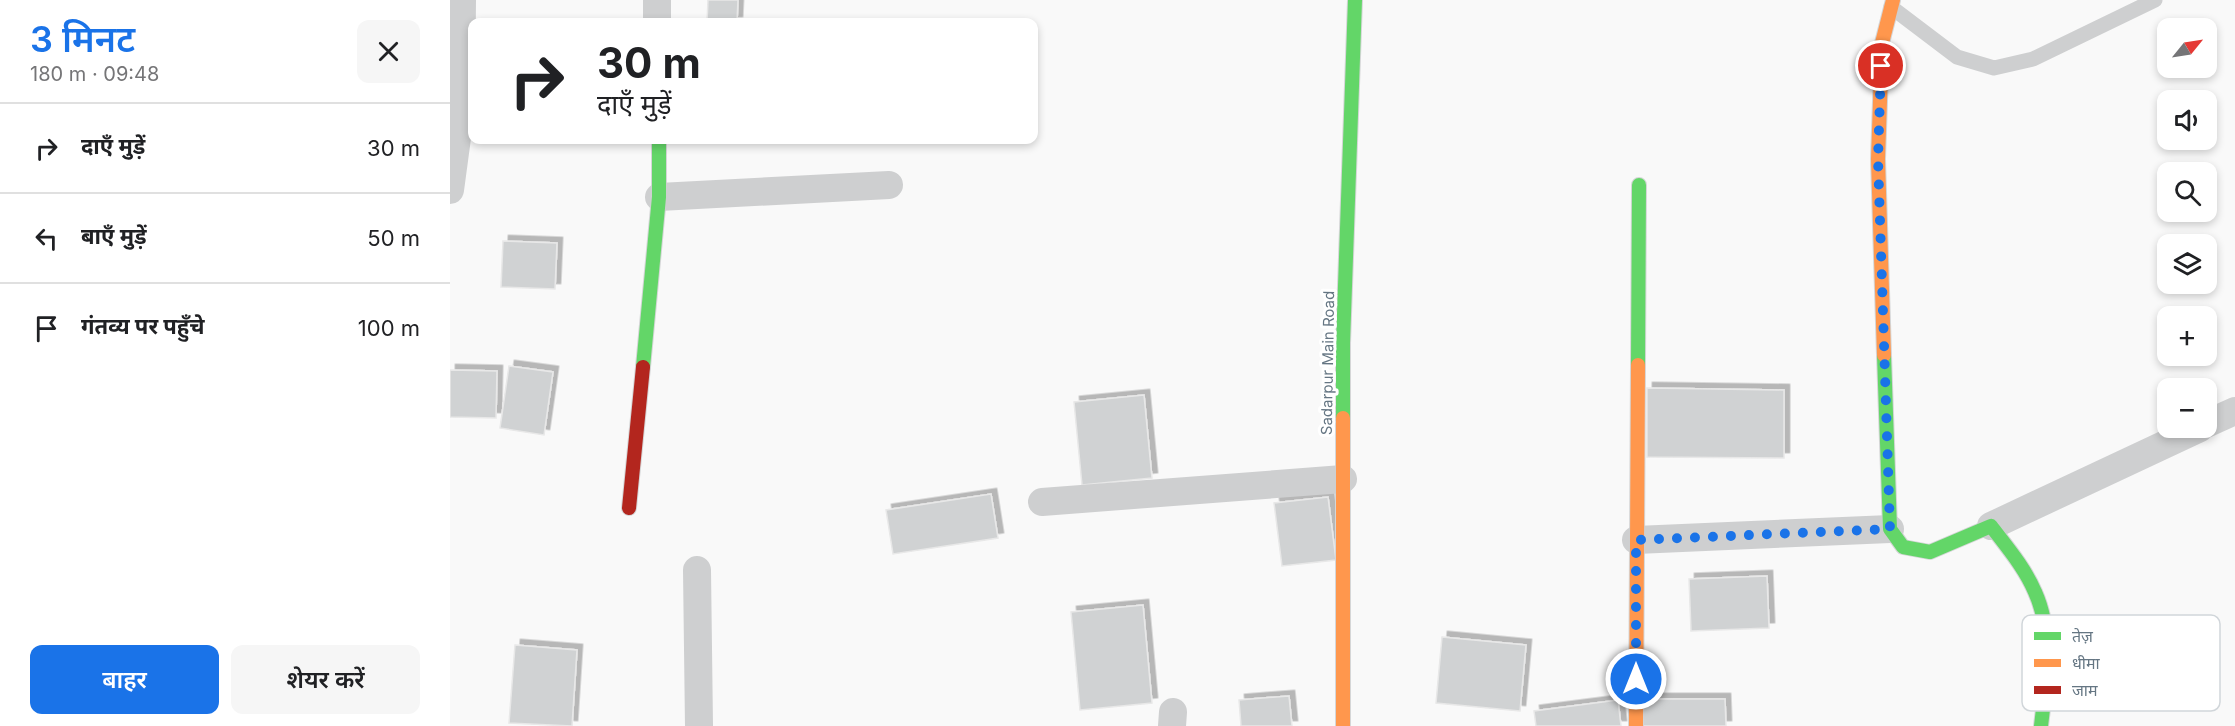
<!DOCTYPE html>
<html lang="hi">
<meta charset="utf-8">
<style>
body{margin:0;font-family:Inter,"Noto Sans Devanagari",sans-serif;background:#f6f6f6;color:#202124;height:100vh;display:flex;flex-direction:column;font-size:22px;white-space:nowrap}
*{box-sizing:border-box;margin:0}
p{font-size:20px;color:#757577}
.icon{flex:none;width:33px;height:33px;fill:none;stroke:currentColor;stroke-width:2;stroke-linecap:round;stroke-linejoin:round}
.map{position:relative;flex:1;overflow:hidden}
.side{display:flex;flex-direction:column;background:#fff;width:450px}
.side>*{flex:none}
.banner{position:absolute;left:18px;top:18px;width:570px;height:126px;border-radius:12px;box-shadow:0 3px 9px #0003;background:#fff;color:#202124;overflow:hidden}
.needle{width:39px;rotate:60deg}
.controls{position:absolute;left:1707px;top:18px;display:grid;gap:12px}
.controls a{display:grid;place-items:center;width:60px;height:60px;border-radius:12px;background:#fff;box-shadow:0 3px 9px #0003;font-size:30px}
.pin{position:absolute;display:grid;place-items:center;width:51px;height:51px;color:#fff;margin:-26px;border:3px solid #fff;border-radius:50%;box-shadow:0 2px 6px #0007}
.me{position:absolute;width:66px;margin:-33px;rotate:0deg;stroke-linejoin:round;filter:drop-shadow(0 0 4px #0008)}
.turn{display:flex;align-items:center;gap:21px;height:126px;padding:0 30px;font-size:27px}
.turn .icon{width:78px;height:78px;stroke-width:2.5}
.turn b{display:block;font-size:42px;line-height:51px}
.round{display:grid;place-items:center;flex:none;width:63px;height:63px;border-radius:12px;background:#f6f6f6}
.headline{display:flex;align-items:center;justify-content:space-between;height:102px;padding:0 30px}
h1{font-size:36px;font-weight:600;line-height:45px;color:#1a73e8}
.primary-button{display:flex;gap:12px;margin-top:auto;padding:12px 30px}
.primary-button a{flex:1;height:69px;border-radius:12px;background:#1a73e8;color:#fff;font-size:24px;font-weight:600;line-height:69px;text-align:center}
.primary-button a+a{background:#f6f6f6;color:#202124}
ul{padding:0;list-style:none}
li{display:flex;align-items:center;gap:18px;height:90px;padding:0 30px;border-top:2px solid #e0e0e0}
li div{flex:1}
li b{display:block;font-size:22px}
li em{font-style:normal}
main{display:flex;flex:1;min-height:0}
.map>svg:first-child{display:block}
</style>
<main>
<section class="side">
<div class="headline"><div><h1>3 मिनट</h1><p>180 m · 09:48</p></div><a class="round"><svg class="icon" aria-label="close" viewBox="0 0 24 24"><path d="M6 6l12 12M18 6L6 18"/></svg></a></div>
<ul>
<li><svg class="icon" aria-label="right" viewBox="0 0 24 24"><path d="M7 20v-9h11M14 6l5 5-5 5"/></svg><div><b>दाएँ मुड़ें</b></div><em>30 m</em></li>
<li><svg class="icon" aria-label="left" viewBox="0 0 24 24"><path d="M17 20v-9H6M10 6l-5 5 5 5"/></svg><div><b>बाएँ मुड़ें</b></div><em>50 m</em></li>
<li><svg class="icon" aria-label="arrive" viewBox="0 0 24 24"><path d="M6 21V4h12l-3 4 3 4H6"/></svg><div><b>गंतव्य पर पहुँचे</b></div><em>100 m</em></li>
</ul>
<div class="primary-button"><a>बाहर</a><a>शेयर करें</a></div>
</section>
<div class="map">
<svg width="1785" height="726" viewBox="0 0 1785 726">
<defs>
<filter id="shadow"><feDropShadow dx="5.5" dy="-5.5" stdDeviation="0" flood-color="#0004"/></filter>
</defs>
<rect width="100%" height="100%" fill="#f9f9f9"/>
<path fill="#d0d2d3" stroke="#e8e8e8" stroke-width="1.5" filter="url(#shadow)" d="M258,0H288L287,22H257Z
M53,241L107,243L105,289L51,287Z
M59,366L103,372L94,435L50,428Z
M0,370L47,371L46,418L0,417Z
M1197,388L1334,390V458L1197,457Z
M694,395L702,478L632,485L624,402Z
M541,494L548,538L443,554L436,510Z
M878,497L886,560L832,566L824,503Z
M1317,576L1319,628L1241,631L1239,579Z
M693,605L702,703L630,710L621,612Z
M992,637L1076,645L1070,711L986,703Z
M65,645L127,650L122,726L59,723Z
M839,696L842,726H791L789,700Z
M1191,699H1275L1276,726H1191Z
M1168,700L1171,726H1086L1084,711Z"/>
<g fill="none" stroke-linecap="round" stroke-linejoin="round">
<g stroke="#d5d6d7" stroke-width="16">
<path id="fast" d="M1434,355L1440,529L1453,547L1480,552L1541,526C1557,547 1575,568 1585,592C1604,634 1596,682 1591,726
M1188,365L1189,185
M193,367L209,197V140
M893,418V343L905,0"/>
</g>
<g stroke="#d5d6d7" stroke-width="16">
<path id="slow" d="M1434,355L1428,159L1432,43L1443,0
M893,418V726
M1186,726L1188,365"/>
</g>
<g stroke="#d5d6d7" stroke-width="16">
<path id="jam" d="M179,508L193,367"/>
</g>
<path stroke="#cecfd0" stroke-width="15" d="M1441,7L1507,57L1544,68L1583,59L1705,0"/>
<path stroke="#cecfd0" stroke-width="28" d="M207,0V22
M0,190L11,108L12,0
M209,197L439,185
M1756,424L1785,411
M592,502L893,479
M1541,526L1750,428
M1186,540L1440,529
M247,570L249,726
M722,726L723,712"/>
<use href="#fast" stroke="#63d668" stroke-width="14"/>
<use href="#slow" stroke="#ff974d" stroke-width="14"/>
<use href="#jam" stroke="#b3261e" stroke-width="14"/>
</g>
<g fill="none" stroke-linecap="round" stroke-linejoin="round">
<path stroke="#1a73e8" stroke-width="10" stroke-dasharray="0 18" d="M1186,679V540L1440,529L1428,159L1431,66"/>
</g>
<g text-anchor="middle" stroke-width="6" stroke-linejoin="round" paint-order="stroke">
<g font-size="15" fill="#657683" stroke="#fff">
<text transform="translate(878 363) rotate(-89)" y="5">Sadarpur Main Road</text>
</g>
</g>
<rect x="1572" y="615" width="198" height="96" rx="9" fill="#fff" stroke="#d1d6da" stroke-width="1.5"/>
<rect x="1584" y="632" width="27" height="8" fill="#63d668"/>
<rect x="1584" y="659" width="27" height="8" fill="#ff974d"/>
<rect x="1584" y="686" width="27" height="8" fill="#b3261e"/>
<g font-size="16" fill="#657683">
<text x="1622" y="642">तेज़</text>
<text x="1622" y="669">धीमा</text>
<text x="1622" y="696">जाम</text>
</g>
</svg>
<div class="controls">
<a><svg class="needle" viewBox="-14 -14 28 28"><path d="M0-13l5 13h-10z" fill="#e53935"/><path d="M0 13l5-13h-10z" fill="#757577"/></svg></a>
<a><svg class="icon" aria-label="sound" viewBox="0 0 24 24"><path d="M4 9h4l5-4v14l-5-4H4zM17 9q2 3 0 6"/></svg></a>
<a><svg class="icon" aria-label="search" viewBox="0 0 24 24"><circle cx="10" cy="10" r="6"/><path d="M15 15l6 6"/></svg></a>
<a><svg class="icon" aria-label="layers" viewBox="0 0 24 24"><path d="M12 4l9 5-9 5-9-5zM3 14l9 5 9-5"/></svg></a>
<a>+</a>
<a>−</a>
</div>
<div class="pin" style="left:1431px;top:66px;background:#d93025"><svg class="icon" aria-label="arrive" viewBox="0 0 24 24"><path d="M6 21V4h12l-3 4 3 4H6"/></svg></div>
<svg class="me" style="left:1186px;top:679px" viewBox="-20 -20 40 40"><circle r="17" fill="#1a73e8" stroke="#fff" stroke-width="3"/><path d="M0-11L8 9 0 5-8 9z" fill="#fff"/></svg>
<div class="banner">
<div class="turn"><svg class="icon" aria-label="right" viewBox="0 0 24 24"><path d="M7 20v-9h11M14 6l5 5-5 5"/></svg><div><b>30 m</b>दाएँ मुड़ें</div></div>
</div>
</div>
</main>
